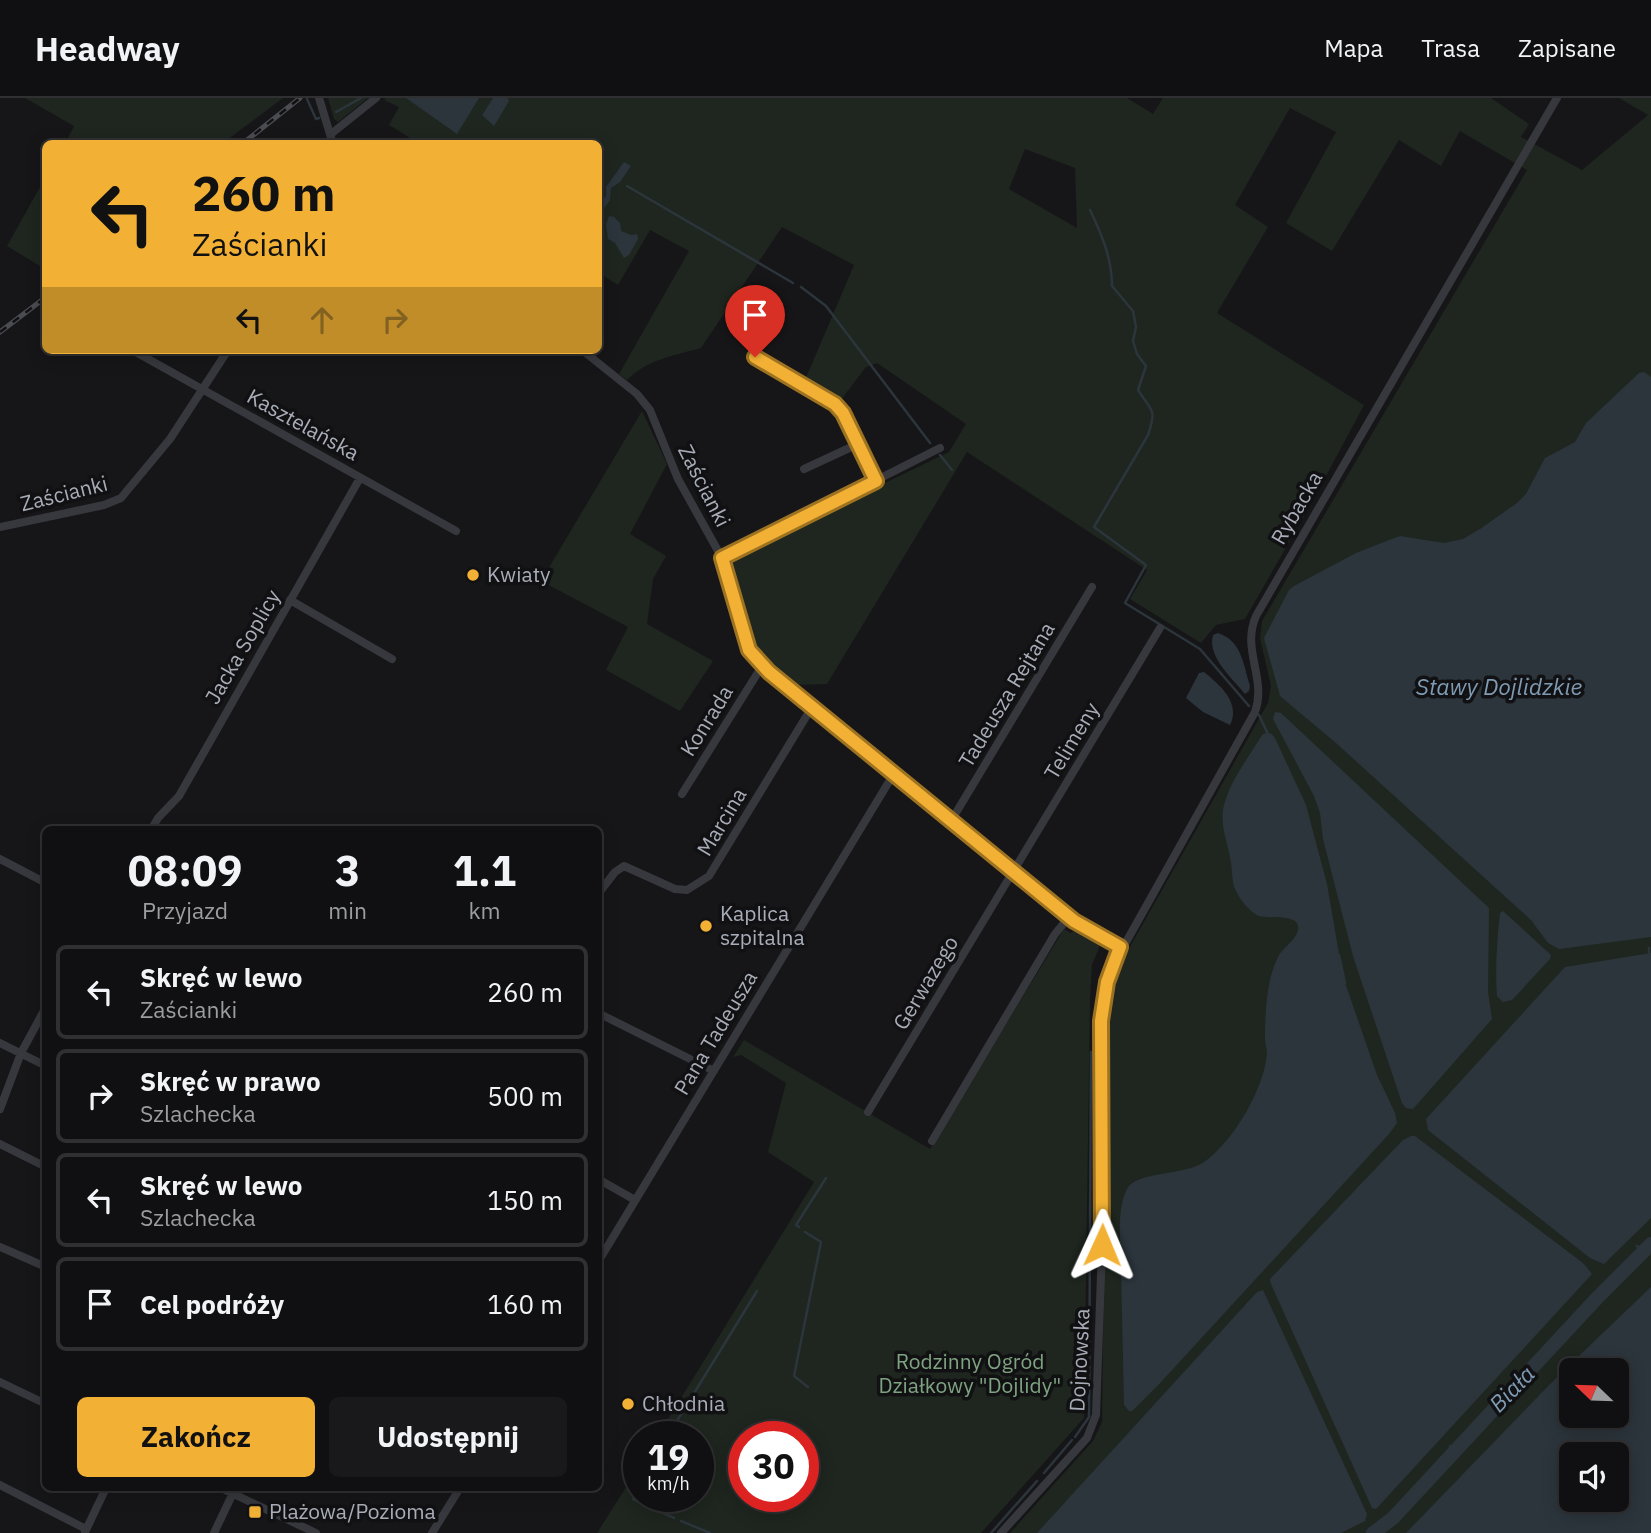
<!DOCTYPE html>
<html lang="pl">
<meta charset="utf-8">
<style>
body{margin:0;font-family:"IBM Plex Sans",sans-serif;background:#19191b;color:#f1f3f6;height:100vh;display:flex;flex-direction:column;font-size:26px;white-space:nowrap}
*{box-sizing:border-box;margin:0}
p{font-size:23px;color:#9c9d9f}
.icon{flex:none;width:38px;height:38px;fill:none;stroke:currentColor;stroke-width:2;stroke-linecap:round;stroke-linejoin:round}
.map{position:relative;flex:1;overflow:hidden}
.sheet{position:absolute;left:42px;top:728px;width:560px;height:665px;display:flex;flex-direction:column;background:#101012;border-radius:10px;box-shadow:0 4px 18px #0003,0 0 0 2px #303032}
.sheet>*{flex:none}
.banner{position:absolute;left:42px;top:42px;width:560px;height:214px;border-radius:10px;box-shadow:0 4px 18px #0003,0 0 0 2px #303032;background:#f2b134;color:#111;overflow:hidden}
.needle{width:46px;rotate:293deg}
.controls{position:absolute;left:1559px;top:1260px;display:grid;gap:14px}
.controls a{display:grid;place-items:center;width:70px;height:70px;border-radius:10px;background:#101012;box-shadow:0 4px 18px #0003,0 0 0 2px #303032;font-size:35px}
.speed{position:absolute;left:623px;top:1323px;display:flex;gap:14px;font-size:35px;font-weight:700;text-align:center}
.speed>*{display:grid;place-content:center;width:91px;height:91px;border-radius:50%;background:#101012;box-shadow:0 4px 18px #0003,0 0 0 2px #303032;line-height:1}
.speed small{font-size:18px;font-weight:400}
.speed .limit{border:10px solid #d22;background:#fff;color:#111}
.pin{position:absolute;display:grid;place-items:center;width:60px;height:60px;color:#fff;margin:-72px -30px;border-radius:50% 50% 50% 0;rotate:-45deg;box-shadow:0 0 7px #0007}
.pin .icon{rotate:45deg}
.me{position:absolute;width:77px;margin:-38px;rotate:1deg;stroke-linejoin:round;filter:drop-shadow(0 0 5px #0008)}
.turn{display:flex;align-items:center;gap:24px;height:147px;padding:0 35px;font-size:32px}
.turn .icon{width:91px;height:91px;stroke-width:2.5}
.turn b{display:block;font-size:49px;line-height:60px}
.lanes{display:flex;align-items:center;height:66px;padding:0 35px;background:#0003;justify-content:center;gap:35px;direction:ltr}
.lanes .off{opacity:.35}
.eta{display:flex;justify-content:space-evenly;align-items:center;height:119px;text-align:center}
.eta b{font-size:42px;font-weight:700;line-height:49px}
.button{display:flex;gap:14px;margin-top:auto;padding:14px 35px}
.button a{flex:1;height:80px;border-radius:10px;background:#f2b134;color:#111;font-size:28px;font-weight:700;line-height:80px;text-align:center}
.button a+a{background:#19191b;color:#f1f3f6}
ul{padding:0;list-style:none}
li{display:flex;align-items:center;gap:21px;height:94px;margin:0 14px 10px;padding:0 21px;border:4px solid #303032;border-radius:10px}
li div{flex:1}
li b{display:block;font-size:26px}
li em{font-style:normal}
header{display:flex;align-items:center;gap:42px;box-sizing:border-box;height:98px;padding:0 35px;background:#101012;border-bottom:2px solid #303032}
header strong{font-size:33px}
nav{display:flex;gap:38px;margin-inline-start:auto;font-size:24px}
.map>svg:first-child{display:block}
</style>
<header>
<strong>Headway</strong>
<nav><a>Mapa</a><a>Trasa</a><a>Zapisane</a></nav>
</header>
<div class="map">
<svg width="1651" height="1435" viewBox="0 0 1651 1435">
<rect width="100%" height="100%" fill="#161618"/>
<path fill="#1e261f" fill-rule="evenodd" d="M25,0H283L223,45L65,46L74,28Z
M328,0H368L338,24L334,21Z
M386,0H493L482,17L509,3L508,0H1127L1153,16L1163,0H1491L1529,26L1521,39L1582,72L1648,17L1619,0H1651V1435H1010L1093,1343L1102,1324L1107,925L1114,882L1132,845L1268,605L1271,588L1260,540L1262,523L1527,72L1460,33L1441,68L1399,42L1332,153L1286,125L1336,34L1290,10L1235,107L1268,129L1217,215L1364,307L1311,406L1245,521L1216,527L1201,545L1130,501L1147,472L967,354L827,586L795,587C782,577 768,567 758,554C744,534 736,485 730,460L949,354L966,326L877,265L866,269L840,303L805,282L854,167L782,129L701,250C673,258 648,261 627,282L619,276L689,153L650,132L618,187L599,175L598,46L418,45L389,27L399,9L384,2ZM1025,51L1075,70L1077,130L1009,91ZM1572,1272H1617V1318H1572ZM1572,1356H1617V1402H1572Z
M45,80V171L7,148Z
M642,313L667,366L630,436L666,458L653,481L647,526L713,563L680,613L606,572L628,529L541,483Z
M1064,831L1071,835L1076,831L1101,845L1092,867L1090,903L1084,1320L981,1435H597L639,1369V1398H698V1339H657L814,1084L768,1054L786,985L741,957L733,959L744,942L930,1051ZM744,1339H803V1398H744Z"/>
<path fill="#2c353c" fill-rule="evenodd" d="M406,0H479L457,36Z
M493,0H508L509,3L494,28L482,17Z
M624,64L631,68L620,84L611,90L610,102L599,117V104L606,98V89Z
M609,118L614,119L620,125L621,133L631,137L637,136L638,141L629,157L624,160L615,145L608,141L606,126Z
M1644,274L1651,279V839L1559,851L1548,845L1531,822L1336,645L1280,598L1264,540L1289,492L1294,488L1356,455L1389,442L1400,438L1444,445L1463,441L1480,431L1517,405L1526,396L1545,360L1575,344L1586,325L1639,275Z
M1218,535C1242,543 1243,566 1250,588L1249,593L1245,596C1232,580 1207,559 1213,537Z
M1204,574C1220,587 1241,605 1230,627L1203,614L1186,600L1199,575Z
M1275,614L1281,615L1489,810L1488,894L1492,921L1413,1011L1406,1010L1402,1005L1353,858L1323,741L1320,715L1314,698L1273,621Z
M1266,635L1272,636L1275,640L1306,707L1327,786L1343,879L1377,977L1395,1015L1397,1025L1389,1036L1161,1284L1132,1313H1129L1124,1307C1123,1261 1122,1215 1121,1169C1121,1145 1116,1113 1127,1091C1136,1073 1184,1078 1204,1064C1233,1044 1264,991 1267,956C1267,951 1265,945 1265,940C1265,922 1266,900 1270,882C1272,873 1275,865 1279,857C1284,849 1296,842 1298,832C1302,815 1268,821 1259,818C1249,814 1239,800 1235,791C1232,783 1232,772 1231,764C1228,745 1219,727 1224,707C1230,683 1249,659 1262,637Z
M1503,813L1551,857L1550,861L1512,902L1503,904L1497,898C1495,871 1497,842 1500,815Z
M1651,855V1120L1604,1166L1590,1160L1428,1032L1426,1021L1565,869Z
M1411,1038H1415L1583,1165L1592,1176L1376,1411L1372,1410L1271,1186L1270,1181L1403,1042Z
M1651,1189V1435H1406L1558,1278ZM1572,1272H1617V1318H1572ZM1572,1356H1617V1402H1572Z
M1263,1192L1367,1416L1365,1423L1341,1435H1037L1257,1194Z"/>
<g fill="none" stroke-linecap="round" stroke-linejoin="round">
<path stroke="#2c353c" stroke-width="2.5" d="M307,1L316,21L319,20
M336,14L361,0
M627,88L793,185
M1090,112C1102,137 1112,161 1112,188L1133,213L1136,229L1133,243L1137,256L1146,268L1138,292C1152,314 1157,310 1148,337L1094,429L1146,467L1125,505L1200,551L1249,608
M801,189L826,208L930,345
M940,357L952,372
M1259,617L1268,636
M1649,850V855
M1339,857L1345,885
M799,1129L796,1127L826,1080
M805,1134L821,1144L794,1278L808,1289
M1637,1148L1643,1154
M667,1339L757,1193
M1075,1339L1089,1319L1091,954
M1450,1348L1456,1353
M1044,1375L1072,1342
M642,1398L648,1407
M633,1401L674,1420
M681,1423L710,1435
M991,1435L1037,1383"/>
<path stroke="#2c353c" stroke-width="14" d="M1373,1435L1393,1420L1598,1199L1651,1146"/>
<path stroke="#37383d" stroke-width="8" d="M319,0L333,46
M331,36L376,0
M132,252L456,433
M582,252L637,296L650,312L678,381L722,460L749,552L762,568L1074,823L1120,849
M755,259L835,306L843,315L876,383
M804,371L858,346
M0,429L104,407L121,400L170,341L228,252
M722,460L940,350
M290,502L392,561
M682,696L762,568
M951,723L1092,489
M151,732L158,720L179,698L360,380
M0,761L46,785
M598,796L615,774L624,768L675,791L687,792L709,778L812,609
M598,915L714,973
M0,945L46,968
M0,1011L21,955L46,909
M868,1014L1160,530
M932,1043L1055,836L1069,819
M0,1046L46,1069
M598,1081L635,1102
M0,1149L46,1169
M598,1164L893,677
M0,1284L46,1306
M0,1387L86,1431
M221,1390L316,1435
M85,1434L106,1390
M214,1435L233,1395
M432,1435L460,1390
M1001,1435L1087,1340L1096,1317L1103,1120L1101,923L1107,884L1120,849L1125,846L1255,614C1267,580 1241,552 1256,518L1557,0"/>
<g stroke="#4a4c52" stroke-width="5">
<path id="rail" d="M242,46L300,0
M0,234L46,199"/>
</g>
<use href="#rail" stroke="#111113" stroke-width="2.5" stroke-dasharray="8" stroke-linecap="butt"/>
</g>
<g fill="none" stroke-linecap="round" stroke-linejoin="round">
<g stroke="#9d7322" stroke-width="18">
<path id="route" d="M755,259L835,306L843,315L876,383L722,460L749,552L769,574L1074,823L1120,849L1107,884L1101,923L1102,1147"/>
</g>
<use href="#route" stroke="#f2b134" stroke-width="12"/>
</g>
<g fill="#f2b134" stroke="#111113" stroke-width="2.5">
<circle cx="473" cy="477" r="7"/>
<circle cx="706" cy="828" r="7"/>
<circle cx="628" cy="1306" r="7"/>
<rect x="248" y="1407" width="14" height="14" rx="3.5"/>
</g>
<g text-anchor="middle" stroke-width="7" stroke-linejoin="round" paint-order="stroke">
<g font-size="21" fill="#a8adb8" stroke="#111113">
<text transform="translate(303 327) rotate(29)" y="7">Kasztelańska</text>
<text transform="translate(704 388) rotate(63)" y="7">Zaścianki</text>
<text transform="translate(64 396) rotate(-14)" y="7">Zaścianki</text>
<text transform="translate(1297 410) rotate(-60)" y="7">Rybacka</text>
<text transform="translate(243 549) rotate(-60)" y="7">Jacka Soplicy</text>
<text transform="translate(1007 597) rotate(-59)" y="7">Tadeusza Rejtana</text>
<text transform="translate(707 623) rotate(-58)" y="7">Konrada</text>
<text transform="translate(1072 643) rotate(-59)" y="7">Telimeny</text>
<text transform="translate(722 724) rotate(-59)" y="7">Marcina</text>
<text transform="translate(926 885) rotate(-59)" y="7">Gerwazego</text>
<text transform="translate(716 935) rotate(-59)" y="7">Pana Tadeusza</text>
<text transform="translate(1080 1262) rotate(-87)" y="7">Dojnowska</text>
</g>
<g font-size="21" fill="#a8adb8" stroke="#111113" text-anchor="start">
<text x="487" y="484">Kwiaty</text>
<text x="720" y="823">Kaplica<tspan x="720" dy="24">szpitalna</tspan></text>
<text x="642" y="1313">Chłodnia</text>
<text x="269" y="1421">Plażowa/Pozioma</text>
</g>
<g font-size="21" fill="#7fa381" stroke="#111113">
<text x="970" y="1271">Rodzinny Ogród<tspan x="970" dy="24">Działkowy "Dojlidy"</tspan></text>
</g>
<g font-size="23" font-style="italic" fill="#7f9bb3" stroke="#111113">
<text x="1499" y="597">Stawy Dojlidzkie</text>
<text transform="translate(1512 1291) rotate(-46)" y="8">Biała</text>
</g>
</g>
</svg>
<div class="controls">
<a><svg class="needle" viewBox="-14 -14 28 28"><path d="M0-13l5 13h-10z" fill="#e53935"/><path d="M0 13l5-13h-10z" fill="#9c9d9f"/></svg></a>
<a><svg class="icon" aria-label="sound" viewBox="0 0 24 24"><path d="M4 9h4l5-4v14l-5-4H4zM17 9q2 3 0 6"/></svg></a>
</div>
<div class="speed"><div>19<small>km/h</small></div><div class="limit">30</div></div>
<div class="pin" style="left:755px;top:259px;background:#d93025"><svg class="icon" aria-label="arrive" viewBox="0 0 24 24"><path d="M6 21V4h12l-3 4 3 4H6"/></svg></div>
<svg class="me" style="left:1102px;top:1147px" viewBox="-20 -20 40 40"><path d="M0-17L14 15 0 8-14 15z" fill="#f2b134" stroke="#fff" stroke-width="4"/></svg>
<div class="banner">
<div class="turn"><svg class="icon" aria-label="left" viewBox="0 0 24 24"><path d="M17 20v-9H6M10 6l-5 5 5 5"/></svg><div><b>260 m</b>Zaścianki</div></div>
<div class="lanes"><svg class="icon" aria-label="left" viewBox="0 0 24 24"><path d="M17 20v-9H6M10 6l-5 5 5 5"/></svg><svg class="icon off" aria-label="ahead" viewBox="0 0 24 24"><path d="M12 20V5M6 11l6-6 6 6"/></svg><svg class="icon off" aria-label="right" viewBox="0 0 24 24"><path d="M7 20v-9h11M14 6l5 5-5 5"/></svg></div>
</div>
<section class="sheet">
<div class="eta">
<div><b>08:09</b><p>Przyjazd</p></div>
<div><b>3</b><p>min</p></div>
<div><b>1.1</b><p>km</p></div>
</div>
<ul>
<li><svg class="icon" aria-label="left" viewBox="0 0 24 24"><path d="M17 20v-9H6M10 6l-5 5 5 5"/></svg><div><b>Skręć w lewo</b><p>Zaścianki</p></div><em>260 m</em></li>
<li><svg class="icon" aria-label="right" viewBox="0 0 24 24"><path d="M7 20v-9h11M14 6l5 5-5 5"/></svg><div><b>Skręć w prawo</b><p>Szlachecka</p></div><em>500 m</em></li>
<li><svg class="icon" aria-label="left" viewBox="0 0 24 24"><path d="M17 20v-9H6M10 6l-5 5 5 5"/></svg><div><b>Skręć w lewo</b><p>Szlachecka</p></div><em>150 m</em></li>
<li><svg class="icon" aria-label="arrive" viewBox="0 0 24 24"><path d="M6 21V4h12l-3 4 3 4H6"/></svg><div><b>Cel podróży</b></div><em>160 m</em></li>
</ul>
<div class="button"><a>Zakończ</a><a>Udostępnij</a></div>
</section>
</div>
